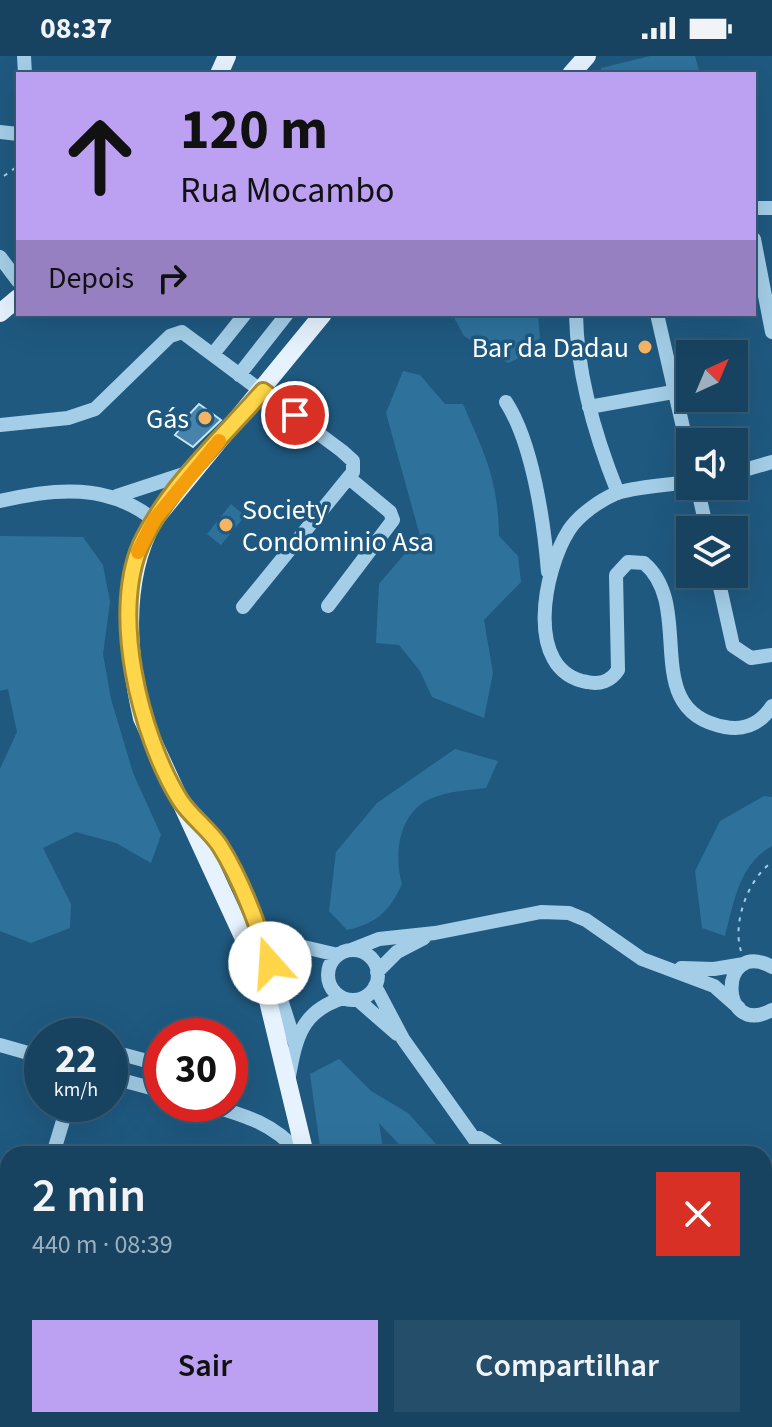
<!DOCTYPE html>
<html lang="pt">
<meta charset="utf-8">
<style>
body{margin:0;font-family:"Source Sans 3",sans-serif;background:#244e69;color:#f1f3f6;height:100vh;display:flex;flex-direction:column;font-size:30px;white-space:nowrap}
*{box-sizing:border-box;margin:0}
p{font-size:26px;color:#9eb0bd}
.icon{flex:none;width:44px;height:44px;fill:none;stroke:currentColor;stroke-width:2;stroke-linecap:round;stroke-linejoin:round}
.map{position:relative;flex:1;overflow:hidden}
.side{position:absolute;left:0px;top:1090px;width:772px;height:282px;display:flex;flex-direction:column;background:#174360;border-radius:24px 24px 0 0;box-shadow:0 8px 32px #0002,0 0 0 2px #365c75}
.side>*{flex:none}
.guide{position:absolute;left:16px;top:16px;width:740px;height:244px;border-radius:0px;box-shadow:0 8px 32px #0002,0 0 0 2px #365c75;background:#bca0f2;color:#111;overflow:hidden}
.needle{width:52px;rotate:44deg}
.tools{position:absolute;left:676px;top:284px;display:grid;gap:16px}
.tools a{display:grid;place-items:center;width:72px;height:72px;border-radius:0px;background:#174360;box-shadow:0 8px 32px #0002,0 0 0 2px #365c75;font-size:40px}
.speed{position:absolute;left:24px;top:962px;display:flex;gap:16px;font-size:40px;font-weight:700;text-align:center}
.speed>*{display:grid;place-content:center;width:104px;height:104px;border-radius:50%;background:#174360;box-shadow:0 8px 32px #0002,0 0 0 2px #365c75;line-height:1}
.speed small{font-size:20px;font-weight:400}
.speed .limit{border:12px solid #d22;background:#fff;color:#111}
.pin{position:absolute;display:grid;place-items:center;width:68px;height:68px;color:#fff;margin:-34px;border:4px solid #fff;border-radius:50%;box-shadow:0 2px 8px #0007}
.me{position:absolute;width:88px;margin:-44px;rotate:341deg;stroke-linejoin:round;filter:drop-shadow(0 0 6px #0008)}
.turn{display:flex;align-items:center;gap:28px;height:168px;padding:0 32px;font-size:36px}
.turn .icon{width:104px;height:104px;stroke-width:2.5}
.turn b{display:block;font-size:56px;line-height:68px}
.then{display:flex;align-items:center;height:76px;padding:0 32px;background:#0003;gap:16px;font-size:30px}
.round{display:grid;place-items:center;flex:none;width:84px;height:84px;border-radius:0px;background:#244e69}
.summary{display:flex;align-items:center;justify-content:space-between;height:136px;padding:0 32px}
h1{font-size:48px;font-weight:600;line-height:60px}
.cta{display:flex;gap:16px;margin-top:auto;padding:16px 32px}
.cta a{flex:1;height:92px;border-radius:0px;background:#bca0f2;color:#111;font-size:32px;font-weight:600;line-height:92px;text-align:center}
.cta a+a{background:#244e69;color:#f1f3f6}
.status{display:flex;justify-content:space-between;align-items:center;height:56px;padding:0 40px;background:#174360;direction:ltr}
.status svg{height:22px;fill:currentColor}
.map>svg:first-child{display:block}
</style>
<div class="status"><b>08:37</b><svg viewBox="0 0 49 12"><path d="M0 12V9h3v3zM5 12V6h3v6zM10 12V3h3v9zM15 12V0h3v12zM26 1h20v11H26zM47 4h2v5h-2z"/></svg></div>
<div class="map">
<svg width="772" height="1371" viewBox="0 0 772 1371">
<rect width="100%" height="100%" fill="#1f5980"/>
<path fill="#2e729c" d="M650,0H695L700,18H602L601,12Z
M452,258H538L540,282L526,299L508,307L464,280Z
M403,315L420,319L445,348H463C485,399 498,423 499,480L518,500L521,526L484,564L493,617L484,662L432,641L420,615L399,589L376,587L379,528L420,480L386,357Z
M231,448L245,460L221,489L207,478Z
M0,480L83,481L103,509L110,546L103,598L111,643L133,717L161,779L151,807L116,787L76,776L43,792L71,848L70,872L31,887L0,875V713L17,676L8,633L0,635Z
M455,693L498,705L486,732C469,734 451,735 435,741C399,753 393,797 402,828C389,856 377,867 347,874L329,855L336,796L377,747Z
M764,740L772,741V790C739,808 734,846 725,880L702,872L695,815L720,765Z
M339,1003L371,1035L408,1057L445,1098H408L379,1067L384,1098H321L310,1018Z
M567,1364H723L716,1371H569Z"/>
<path fill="#4783aa" stroke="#c7e4f6" stroke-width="2" d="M199,348L221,364L193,391L175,379L178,375L166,365L173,358L184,364Z"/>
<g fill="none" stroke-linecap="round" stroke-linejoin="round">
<path stroke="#a4cee8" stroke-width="2" stroke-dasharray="4 6" stroke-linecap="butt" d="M4,120L18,110
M741,895C732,867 748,823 772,806"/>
<path stroke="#a4cee8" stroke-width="14" d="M24,0L25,18
M0,76L18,78
M754,152H772
M754,183L772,276
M0,201L18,225
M576,258C577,320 595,380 618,437
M657,258L690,402
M213,298L245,258
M239,319L287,258
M506,346C533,388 544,467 548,516
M589,351L673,336
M0,369L68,362L95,353L170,280L182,276L342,395L353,405V416L243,551
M734,417L772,406
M690,426C667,429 639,430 617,437C600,444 579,459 569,474C544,513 523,615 587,626C600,629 611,625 618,614L616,519L628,506L644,507C697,552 637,655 725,671C746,675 761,667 772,650
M697,430L707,474
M117,440L193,415
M0,445C55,432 108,427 154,464
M717,518L733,590L751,602L772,599
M328,550L393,464L390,456L349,422
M188,754L219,788L230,809L261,881L295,987
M261,881L338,899
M351,894L379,883L435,877L541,856L569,857L586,864L642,903L714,930L739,952
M328 919a25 25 0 1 1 50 0a25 25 0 1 1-50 0Z
M772,911C718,881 718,983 772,954
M681,912L714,913L744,908
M377,916L397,896L424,882
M375,930L403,983L485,1098
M358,944L397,978
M0,989L42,1001
M110,995L162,1009
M289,1020C296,981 302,955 343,942
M110,1021L162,1035
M206,1048C244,1059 274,1067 300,1098
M479,1082L505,1098
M53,1098L68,1048
M342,1371L347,1364"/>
<path stroke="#e6f3fe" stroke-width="18" d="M219,18L227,0
M571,18L587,0
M0,257L18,242
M305,1098L263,924L142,662C127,597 121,523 154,464L323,258
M458,1364L463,1371"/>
</g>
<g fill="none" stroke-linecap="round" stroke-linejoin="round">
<g stroke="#a68a30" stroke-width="20">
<path id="route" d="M270,907C257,868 242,825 220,790C209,773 191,761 180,744C140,680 108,552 144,482C172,427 223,381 263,335L295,359"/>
</g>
<use href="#route" stroke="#ffd54a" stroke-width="14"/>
<path stroke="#f59e0b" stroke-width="14" d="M138,496L154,464L219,385"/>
</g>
<g fill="#f6b463" stroke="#1f5980" stroke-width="3">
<circle cx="645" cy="291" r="8"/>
<circle cx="205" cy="362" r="8"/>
<circle cx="226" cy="469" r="8"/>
</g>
<g text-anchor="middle" stroke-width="7" stroke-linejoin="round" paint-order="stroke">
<g font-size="28" fill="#fff" stroke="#1f5980" text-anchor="end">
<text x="629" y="301">Bar da Dadau</text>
<text x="189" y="372">Gás</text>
<text x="242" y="463" text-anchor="start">Society<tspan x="242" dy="32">Condominio Asa</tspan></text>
</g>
</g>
</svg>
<div class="tools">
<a><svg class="needle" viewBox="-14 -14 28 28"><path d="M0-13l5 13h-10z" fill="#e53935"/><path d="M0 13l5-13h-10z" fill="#9eb0bd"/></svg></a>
<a><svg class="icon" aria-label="sound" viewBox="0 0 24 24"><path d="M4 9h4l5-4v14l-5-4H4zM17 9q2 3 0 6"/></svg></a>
<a><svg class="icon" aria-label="layers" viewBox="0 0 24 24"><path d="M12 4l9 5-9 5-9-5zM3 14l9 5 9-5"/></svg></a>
</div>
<div class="speed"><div>22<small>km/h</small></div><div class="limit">30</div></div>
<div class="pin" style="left:295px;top:359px;background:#d93025"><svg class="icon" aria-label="arrive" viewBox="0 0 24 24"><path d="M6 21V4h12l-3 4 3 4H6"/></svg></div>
<svg class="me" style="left:270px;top:907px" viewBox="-20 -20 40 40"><circle r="19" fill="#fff"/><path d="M0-13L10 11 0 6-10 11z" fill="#ffd54a"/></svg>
<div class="guide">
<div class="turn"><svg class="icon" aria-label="ahead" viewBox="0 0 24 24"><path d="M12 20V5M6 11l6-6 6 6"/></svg><div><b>120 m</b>Rua Mocambo</div></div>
<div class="then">Depois<svg class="icon" aria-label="right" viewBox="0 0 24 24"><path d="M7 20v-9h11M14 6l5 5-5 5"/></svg></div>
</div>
<section class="side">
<div class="summary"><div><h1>2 min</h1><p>440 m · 08:39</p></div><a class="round" style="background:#d93025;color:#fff"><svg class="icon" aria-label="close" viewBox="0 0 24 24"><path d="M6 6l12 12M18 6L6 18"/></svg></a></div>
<div class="cta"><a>Sair</a><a>Compartilhar</a></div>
</section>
</div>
